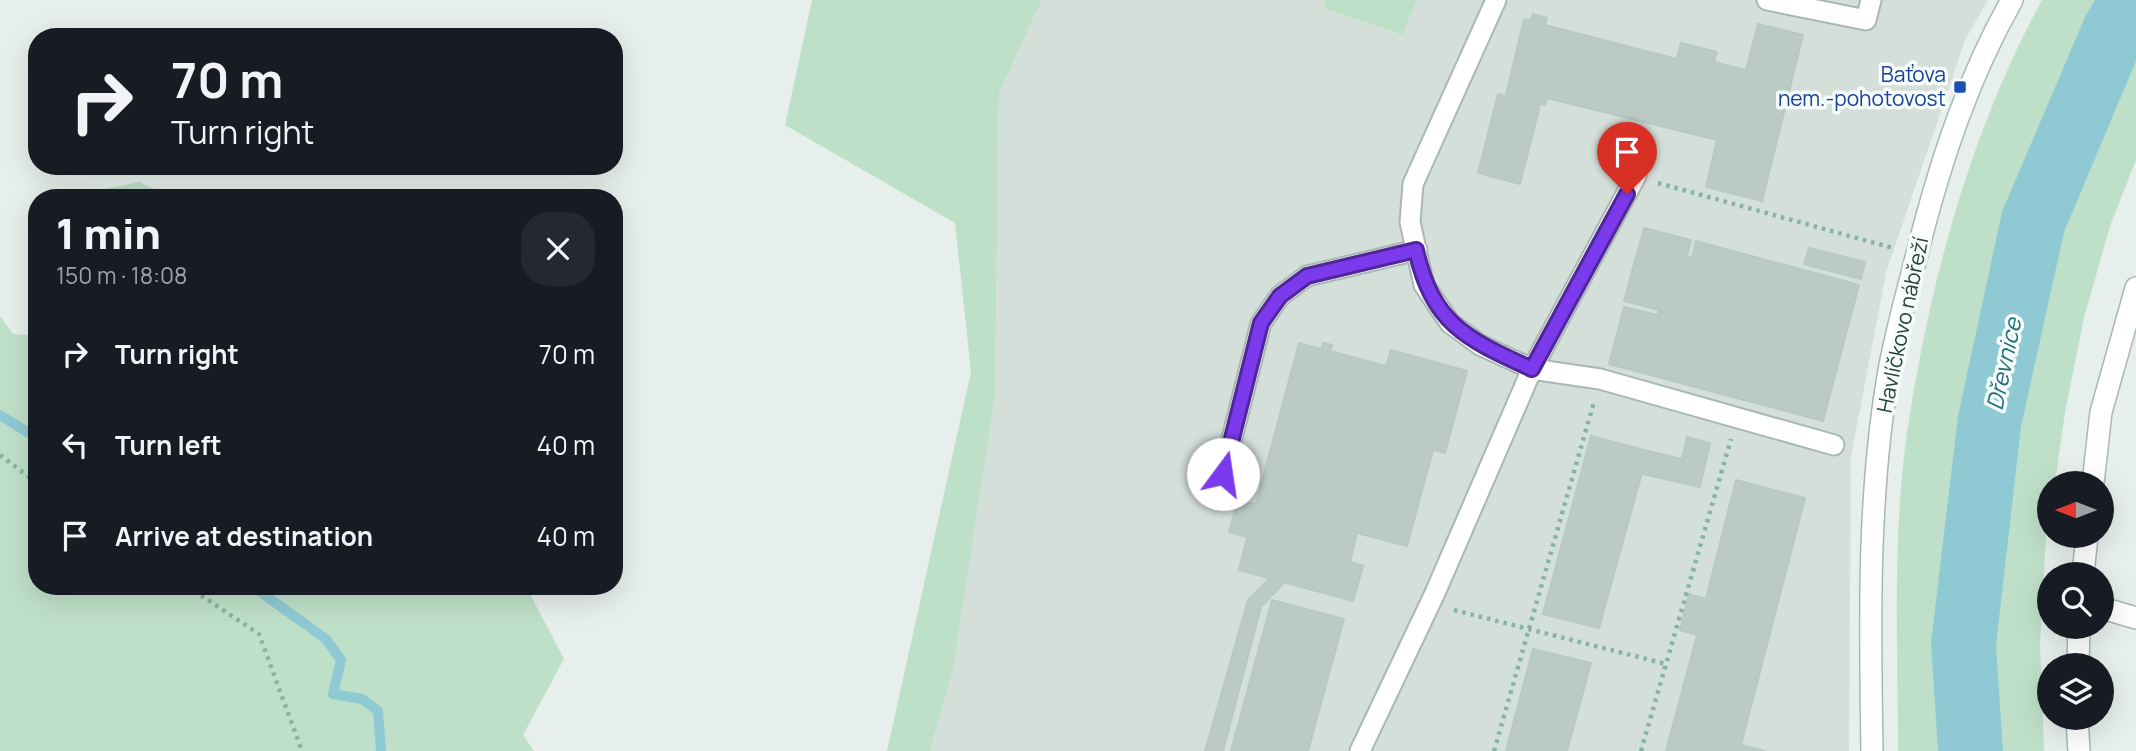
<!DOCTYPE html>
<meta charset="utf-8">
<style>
body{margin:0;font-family:Manrope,sans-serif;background:#242831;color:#f1f3f6;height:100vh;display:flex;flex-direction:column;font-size:26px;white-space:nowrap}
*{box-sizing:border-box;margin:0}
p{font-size:23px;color:#9ea1a6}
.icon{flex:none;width:38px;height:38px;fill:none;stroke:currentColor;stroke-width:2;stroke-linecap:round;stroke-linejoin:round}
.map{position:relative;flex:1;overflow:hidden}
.details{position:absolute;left:28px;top:189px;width:595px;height:406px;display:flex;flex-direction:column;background:#171b24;border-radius:28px;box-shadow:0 7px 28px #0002}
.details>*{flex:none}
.top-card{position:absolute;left:28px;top:28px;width:595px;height:147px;border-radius:28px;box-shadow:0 7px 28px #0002;background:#171b24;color:#f1f3f6;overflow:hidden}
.needle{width:46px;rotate:270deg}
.buttons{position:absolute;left:2037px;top:471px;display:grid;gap:14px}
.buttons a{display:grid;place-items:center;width:77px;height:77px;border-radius:50%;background:#171b24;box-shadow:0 7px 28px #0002;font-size:35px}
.pin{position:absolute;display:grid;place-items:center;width:60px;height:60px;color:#fff;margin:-72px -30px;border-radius:50% 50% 50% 0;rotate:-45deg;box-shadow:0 0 7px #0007}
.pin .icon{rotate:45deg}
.me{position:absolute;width:77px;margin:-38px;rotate:14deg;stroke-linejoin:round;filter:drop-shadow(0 0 5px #0008)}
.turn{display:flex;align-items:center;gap:24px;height:147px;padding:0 28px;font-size:32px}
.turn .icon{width:91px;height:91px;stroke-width:2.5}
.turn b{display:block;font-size:49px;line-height:60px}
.round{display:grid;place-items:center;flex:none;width:74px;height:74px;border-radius:28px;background:#242831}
.headline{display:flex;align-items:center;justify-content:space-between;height:119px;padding:0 28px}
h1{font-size:42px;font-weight:800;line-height:52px}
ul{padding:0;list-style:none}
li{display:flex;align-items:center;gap:21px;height:91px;padding:0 28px}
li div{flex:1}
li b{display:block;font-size:26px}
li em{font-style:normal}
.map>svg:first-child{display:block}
</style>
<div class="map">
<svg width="2136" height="751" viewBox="0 0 2136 751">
<rect width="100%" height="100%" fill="#e6efeb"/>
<path fill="#d4dfda" d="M1042,0H1323L1326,9L1401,35L1417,0H1988L1965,40L1886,273L1851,457L1849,751H930L953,670L995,397L999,93Z"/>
<path fill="#bfe0c8" d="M812,0H1042L999,93L995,397L953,670L930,751H887L971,372L955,223L785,125Z
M1323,0H1417L1402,35L1326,9Z
M2042,0H2136V160L2110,226L2084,318L2065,412L2055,483H2049L2040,644L2044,751H1898C1898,646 1892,538 1907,433C1929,285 1970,132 2042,0Z
M139,182L173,198H75L76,195Z
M0,316L13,334L37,336V586H526L564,659L523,735L534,751H0Z"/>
<path fill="#8ec9d4" d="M2095,0H2136V61L2064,232L2021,427L1996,645L2003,751H1938L1931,643L1958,416L2002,212L2085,17Z"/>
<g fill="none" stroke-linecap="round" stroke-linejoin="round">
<path stroke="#8ec9d4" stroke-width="10" d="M0,415L37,438
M252,586L326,639L341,660L333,694L362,699L378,711L381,751"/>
</g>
<path fill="#bbcac4" stroke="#b8c9c2" stroke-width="2" d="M1533,14L1547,18L1545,25L1677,59L1681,43L1717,52L1714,62L1746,70L1758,24L1803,35L1762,201L1706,187L1717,140L1547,98L1545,105L1506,95L1524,19L1531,20Z
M1498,94L1540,105L1520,184L1478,173Z
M1644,228L1691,240L1687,256L1692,258L1696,241L1859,285L1823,421L1609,364L1624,307L1658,315L1659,310L1624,301Z
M1809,248L1865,262L1861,279L1804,264Z
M1299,343L1321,349L1323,343L1332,345L1330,351L1386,366L1391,350L1467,371L1445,453L1433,450L1407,546L1357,533L1350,562L1363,566L1353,601L1239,570L1247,537L1229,532L1238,500L1256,504Z
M1591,436L1648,451L1599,628L1543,614Z
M1687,437L1710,443L1700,487L1643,474L1648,451L1682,459Z
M1736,480L1805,498L1741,745L1766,751H1666L1697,635L1680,630L1689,594L1706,599Z
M1270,578L1285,582L1261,607L1223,751H1205L1248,600Z
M1272,600L1344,619L1308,751H1231Z
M1533,649L1591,663L1567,751H1506Z"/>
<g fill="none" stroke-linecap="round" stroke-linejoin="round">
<g stroke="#a8b8b2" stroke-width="23">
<path id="lane" d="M1496,0L1413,184L1410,222L1424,285L1450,323L1480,345L1532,369L1600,379L1834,445
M1767,0L1866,20L1871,0
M1223,474L1261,323L1280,296L1307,276L1417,250
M1360,751L1435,593L1532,369L1636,176"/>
</g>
<g stroke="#a8b8b2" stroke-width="24">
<path id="street" d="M2093,483L2101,412L2136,288
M2083,574L2087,536
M2102,608L2136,618
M2078,665L2079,626
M2077,718L2079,751
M1872,751C1870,623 1867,492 1890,365C1898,324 1910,282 1920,242C1942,157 1969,76 2012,0"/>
</g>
<path stroke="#86b3a5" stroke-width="4.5" stroke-dasharray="3.5 5" stroke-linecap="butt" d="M1658,183L1893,248
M0,455L37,483
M187,586L259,634L302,751
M1454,610L1666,664
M1494,751L1594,402
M1641,751L1731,439"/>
<use href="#lane" stroke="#fff" stroke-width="19"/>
<use href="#street" stroke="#fff" stroke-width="21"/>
</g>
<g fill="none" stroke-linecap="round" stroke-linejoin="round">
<g stroke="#51269a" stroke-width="18">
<path id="route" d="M1223,474L1261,323L1280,296L1307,276L1416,250C1433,325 1467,339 1532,369L1627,194"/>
</g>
<use href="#route" stroke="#7c3aed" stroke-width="12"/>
</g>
<rect fill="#1a4fb4" stroke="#f7fbf9" stroke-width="2.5" x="1953" y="80" width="14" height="14" rx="3.5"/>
<g text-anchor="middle" stroke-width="7" stroke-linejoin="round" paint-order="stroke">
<g font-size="21" fill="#164399" stroke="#f7fbf9" text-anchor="end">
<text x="1946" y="82">Baťova<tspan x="1946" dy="24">nem.-pohotovost</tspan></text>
</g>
<g font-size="21" fill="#24423a" stroke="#f7fbf9">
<text transform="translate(1903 325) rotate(-78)" y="7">Havlíčkovo nábřeží</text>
</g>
<g font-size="23" font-style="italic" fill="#1c6f80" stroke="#f7fbf9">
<text transform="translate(2004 364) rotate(-78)" y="8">Dřevnice</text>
</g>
</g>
</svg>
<div class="buttons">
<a><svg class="needle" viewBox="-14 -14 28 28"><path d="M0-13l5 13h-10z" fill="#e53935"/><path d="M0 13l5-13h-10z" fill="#9ea1a6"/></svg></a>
<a><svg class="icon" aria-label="search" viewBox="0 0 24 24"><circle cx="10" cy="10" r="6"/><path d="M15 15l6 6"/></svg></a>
<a><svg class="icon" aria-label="layers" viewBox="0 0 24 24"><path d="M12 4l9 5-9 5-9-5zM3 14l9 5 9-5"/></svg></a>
</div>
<div class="pin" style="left:1627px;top:194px;background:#d93025"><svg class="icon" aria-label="arrive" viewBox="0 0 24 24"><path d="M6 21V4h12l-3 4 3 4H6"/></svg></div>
<svg class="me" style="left:1223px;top:474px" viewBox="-20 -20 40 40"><circle r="19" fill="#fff"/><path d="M0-13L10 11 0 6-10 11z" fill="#7c3aed"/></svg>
<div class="top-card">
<div class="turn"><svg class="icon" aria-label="right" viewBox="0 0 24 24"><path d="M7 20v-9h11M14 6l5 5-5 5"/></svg><div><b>70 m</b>Turn right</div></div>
</div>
<section class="details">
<div class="headline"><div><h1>1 min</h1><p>150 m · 18:08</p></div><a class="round"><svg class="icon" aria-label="close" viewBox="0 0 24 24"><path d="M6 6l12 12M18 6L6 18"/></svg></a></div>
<ul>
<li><svg class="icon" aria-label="right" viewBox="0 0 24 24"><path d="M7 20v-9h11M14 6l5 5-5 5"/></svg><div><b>Turn right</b></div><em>70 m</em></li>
<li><svg class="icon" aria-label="left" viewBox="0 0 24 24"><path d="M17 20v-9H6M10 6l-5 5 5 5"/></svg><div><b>Turn left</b></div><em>40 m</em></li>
<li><svg class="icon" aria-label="arrive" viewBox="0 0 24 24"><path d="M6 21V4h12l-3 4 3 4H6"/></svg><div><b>Arrive at destination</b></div><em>40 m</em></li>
</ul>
</section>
</div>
